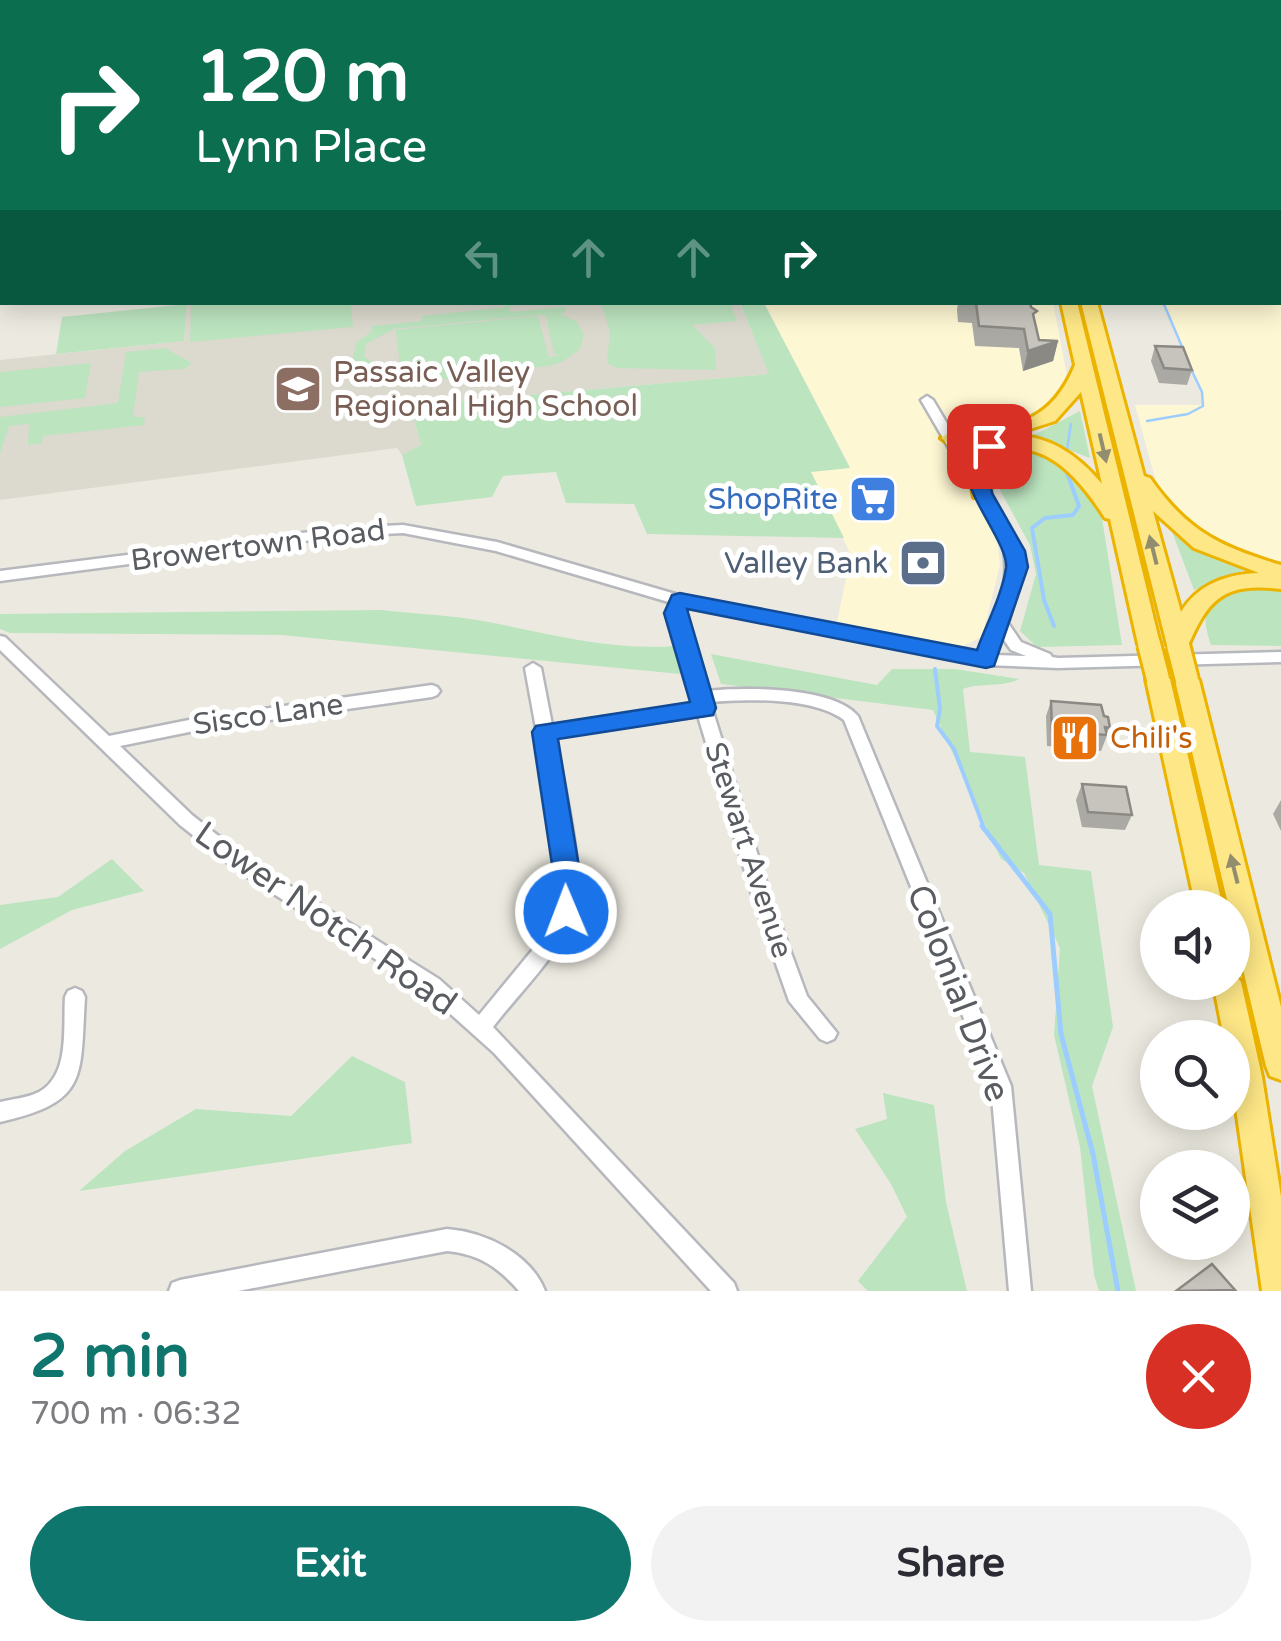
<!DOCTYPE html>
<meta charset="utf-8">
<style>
body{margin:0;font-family:"Varela Round",sans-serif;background:#f2f2f3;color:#2b2b33;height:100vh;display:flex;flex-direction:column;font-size:38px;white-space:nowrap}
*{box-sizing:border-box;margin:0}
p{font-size:32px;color:#7c7c81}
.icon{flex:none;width:55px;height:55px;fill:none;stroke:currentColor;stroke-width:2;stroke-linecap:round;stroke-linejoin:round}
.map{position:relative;height:1291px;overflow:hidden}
.drawer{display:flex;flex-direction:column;background:#fff;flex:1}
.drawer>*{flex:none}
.guide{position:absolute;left:0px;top:0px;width:1282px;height:305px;box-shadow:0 5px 25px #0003;background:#0b6e4f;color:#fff;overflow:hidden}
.fabs{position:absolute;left:1140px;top:890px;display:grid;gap:20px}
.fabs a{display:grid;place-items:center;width:110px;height:110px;border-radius:50%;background:#fff;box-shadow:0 5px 25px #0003;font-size:50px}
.pin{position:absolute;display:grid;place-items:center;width:85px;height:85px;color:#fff;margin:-42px;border-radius:20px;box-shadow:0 5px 15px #0006}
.me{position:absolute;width:110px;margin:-55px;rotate:359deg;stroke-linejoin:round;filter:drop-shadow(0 0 8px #0008)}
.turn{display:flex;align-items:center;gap:35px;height:210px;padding:0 30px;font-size:45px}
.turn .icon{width:130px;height:130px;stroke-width:2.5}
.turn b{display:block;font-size:70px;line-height:85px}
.lanes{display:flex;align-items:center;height:95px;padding:0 30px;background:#0003;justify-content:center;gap:50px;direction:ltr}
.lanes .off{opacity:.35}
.round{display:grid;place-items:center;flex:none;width:105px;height:105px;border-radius:52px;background:#f2f2f3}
.overview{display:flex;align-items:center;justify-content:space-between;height:170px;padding:0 30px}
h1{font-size:60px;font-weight:700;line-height:75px;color:#0f766e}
.action{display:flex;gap:20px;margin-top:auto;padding:20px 30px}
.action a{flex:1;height:115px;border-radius:60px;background:#0f766e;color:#fff;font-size:40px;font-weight:700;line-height:115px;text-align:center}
.action a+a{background:#f2f2f3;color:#2b2b33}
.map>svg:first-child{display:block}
</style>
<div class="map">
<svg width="1281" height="1291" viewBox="0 0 1281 1291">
<rect width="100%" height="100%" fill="#eceae0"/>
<path fill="#fef7d3" d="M1281,185V567L1197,535L1159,493L1135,405H1203L1202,392L1163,303L1280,302Z
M764,303H1053L1067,376L1064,398L1021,425L940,438L996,531L1000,565L982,637L963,646L837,622L851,555L810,471L850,467Z"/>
<path fill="#dcd9ce" d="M739,302L770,374L424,404L412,411L421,445L402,455L397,448L0,500V360L184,341L187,304Z"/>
<path fill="#bce4bf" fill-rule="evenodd" d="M215,303H351L353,327L190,342L191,305Z
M503,303H538L509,306L511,312L565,307L566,312L560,314L576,321L584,334L580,349L562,362L548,366C506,370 376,400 353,358L356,343L372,331V326L422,321V316L507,307ZM539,315L546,316L554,354H560L549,358L538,316L396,330L401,375L381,371L364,356L366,344L394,329Z
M601,303H730L737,321L692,325L715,348L716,370L617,368L607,363L610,332Z
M740,303H764L850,468L811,472L844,538L647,534L634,504L566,503L556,472L503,476L492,497L416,506L402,455L421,445L412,411L424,404L769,374Z
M187,304L184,341L56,354L62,317Z
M165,348L192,363L184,369L139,372L133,417H145L144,425L43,436L42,443L28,445L29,424L9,426L0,454V417L118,403L126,352Z
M91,363L85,398L0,407V372Z
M1080,411L1090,458L1032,436Z
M1003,444L1048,452L1098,493L1122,645L1037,647L1020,631L1036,574L1030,545L983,459Z
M1171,529L1218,555L1252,567L1194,590Z
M1241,587H1281V646L1211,645C1198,607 1208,602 1241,587Z
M382,610C416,614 450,615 483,621C548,633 610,651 676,646L680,674L281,635L10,633L0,629V614Z
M711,654L877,685L892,669H955L1019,679C1002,688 982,682 963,689L970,752L1025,757L1039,865L1091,871L1113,1027L1092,1086L1136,1291H1099L1094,1275L1080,1147L1054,1035L1060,948L1024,873L1001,859L933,710L721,684Z
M112,859L144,891L72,910L0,949V905L58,897Z
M352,1056L405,1082L412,1143L79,1191L125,1151L196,1109L291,1116Z
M883,1093L934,1105L946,1202L967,1291H868L858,1281L907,1217L891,1184L855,1129L887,1119Z"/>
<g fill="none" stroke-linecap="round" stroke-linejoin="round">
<path stroke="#9dcdff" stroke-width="2.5" d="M1163,302L1183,349
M1147,421L1188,414L1203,406L1202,392L1190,367
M1066,456L1071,424
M1065,466L1068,475"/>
<path stroke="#9dcdff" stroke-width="4" d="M1054,626L1044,600L1032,528L1045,518L1073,515L1079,506L1067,473
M935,669L940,709L937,726L954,749L984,828"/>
<path stroke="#9dcdff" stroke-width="5" d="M982,826L1050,914L1061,1034L1093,1154L1118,1291"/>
<g stroke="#b6b8bd" stroke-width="5">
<path id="minor" d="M38,0H46L44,2H37Z
M502,0H510L508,2H502Z
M585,0H593L594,2H587Z
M887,0H895L897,2H889Z
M953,0H961L962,2H955Z
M1019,0H1027L1028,2H1021Z
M1191,0H1199L1197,2H1191Z
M1261,0H1269L1267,2H1261Z
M0,8H2V12H0Z
M0,45H2V49H0Z
M0,82L2,83V87L0,88Z
M2,106V113L0,114V107Z
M0,293H2V300H0Z
M927,396L933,400L1014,536L1019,551L1020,583L1008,623L1021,642L1050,654L1052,657L1058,658L1281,652V662L1058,668L985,665L685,607L682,613L706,691C743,687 833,686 858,716L1011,1086L1031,1291H1009L991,1086L844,720C813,697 747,699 710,702L772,901L807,996L837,1033L834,1039L827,1042L820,1039L789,1001L754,901L698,716L555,737C562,775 587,880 575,914C560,954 519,993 493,1027L734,1283L737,1291H711L494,1053L425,991L238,871L180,825L0,650V636L5,637L109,736L199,718L432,685L437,687L440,691L437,695L432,697L199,730L120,746L192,815L250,861L439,979L479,1015L534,948L558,911L560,894L555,832L525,668L533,663L541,668L552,725L695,704L668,613L672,603L496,551L403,533L342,536L0,581V571L342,528L403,525L497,542L689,598L980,654C996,615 1015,579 1000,536L921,400ZM1002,637L1011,650L1026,656L995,655Z
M75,988L82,991L85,997C80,1078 89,1102 0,1122V1102C13,1099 27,1098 39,1092C70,1075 63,1028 65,997L68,991Z
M447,1229C485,1232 530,1253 545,1291H519C498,1267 479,1254 447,1251L238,1291H169L172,1283L180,1280Z"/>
</g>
<g stroke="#f1d054" stroke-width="5">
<path id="major" d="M182,0H194L195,2H184Z
M1078,0H1101L1102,2H1081Z"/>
</g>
<g stroke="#ecb300" stroke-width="6">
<path id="highway" d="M1061,302H1077L1160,644L1149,652L1138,644L1110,519L1105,518C1078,476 1042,433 989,455L986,461L991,493L988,497H974L966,461L974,447L997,438L950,444L941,438L950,432C1011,425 1048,429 1075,365ZM1081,392L1102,484C1078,455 1047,433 1008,436L1055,421Z
M1081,302H1097L1144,476L1150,478C1187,531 1220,547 1281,565V589C1222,582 1207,600 1186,651L1178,653L1167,645ZM1153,511L1194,548L1259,573C1227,574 1198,584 1181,612Z
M1158,671L1170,679L1223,908H1196L1146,679Z
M1187,672L1199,680L1281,1007V1080L1270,1076L1266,1066L1232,923V908H1229L1175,680Z
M1232,971L1241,982L1262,1077L1281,1197V1291H1262L1232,1080V1038H1224L1213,982H1232Z"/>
</g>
<use href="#minor" fill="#fff" fill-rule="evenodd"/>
<use href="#major" fill="#fff6a2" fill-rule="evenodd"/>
<use href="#highway" fill="#fde786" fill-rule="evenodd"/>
<g stroke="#ecb300" stroke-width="28" stroke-linecap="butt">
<path id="highway-bridge" d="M1149,644L1158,679
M1178,645L1187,680"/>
</g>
<use href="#highway-bridge" stroke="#fde786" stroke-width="22"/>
</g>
<path fill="#aba9a3" d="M958,302H1030L1039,340L1058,341L1053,361L1023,371L1019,348L975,346L972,323L958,322L957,310Z
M1155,346L1192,370L1187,385L1159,383L1151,361Z
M1051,701L1104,716L1110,728L1101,751L1047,746L1046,716Z
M1082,784L1132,815L1125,830L1082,827L1076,800Z
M1281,800V831L1273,814Z"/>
<path fill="#8b8984" d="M1058,341L1053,361L1023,371L1028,351Z"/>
<path fill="#c7c4bd" stroke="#8b8984" stroke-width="2.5" d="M966,302H1030L1031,307L1037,311L1033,314L1039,340L1058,341L1028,351L1024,329L979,326L976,303Z
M1155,346L1183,347L1192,370L1164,368Z
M1051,701L1101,705L1104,716L1108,717L1110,728L1105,727L1107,735L1052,731Z
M1082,784L1126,787L1132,815L1088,812Z
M1212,1264L1235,1290L1176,1291Z"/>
<defs><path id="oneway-solid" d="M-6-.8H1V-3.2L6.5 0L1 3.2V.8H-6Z" transform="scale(2.5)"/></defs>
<g fill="#928d6e">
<use href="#oneway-solid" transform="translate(1103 448) rotate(77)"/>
<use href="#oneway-solid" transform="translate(1153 550) rotate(-104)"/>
<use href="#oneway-solid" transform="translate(1234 869) rotate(-104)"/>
</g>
<path fill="#1a73e8" stroke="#114b97" stroke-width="2.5" d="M989,440L999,446L986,461L992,493L1025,551L1028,567L994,666L986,668L687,609L716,708L713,715L558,739L583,891L576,920L566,923L557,920L553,912L556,891L532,732L536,726L690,702L664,613L672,595L680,593L977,650C986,625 1002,595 1006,568C1010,536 927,458 989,440Z"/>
<defs>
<g id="school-square" transform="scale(2.5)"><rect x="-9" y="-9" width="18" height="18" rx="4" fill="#8d6e63" stroke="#fff"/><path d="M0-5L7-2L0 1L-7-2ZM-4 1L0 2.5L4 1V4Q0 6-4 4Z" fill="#fff"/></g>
<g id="supermarket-square" transform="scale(2.5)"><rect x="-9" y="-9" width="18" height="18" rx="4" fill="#3f7fe0" stroke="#fff"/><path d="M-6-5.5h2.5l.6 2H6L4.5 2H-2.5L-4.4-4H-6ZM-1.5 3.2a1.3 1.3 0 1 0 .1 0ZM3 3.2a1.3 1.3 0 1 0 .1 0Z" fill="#fff"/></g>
<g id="bank-square" transform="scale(2.5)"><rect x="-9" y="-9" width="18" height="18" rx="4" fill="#5c6f8a" stroke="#fff"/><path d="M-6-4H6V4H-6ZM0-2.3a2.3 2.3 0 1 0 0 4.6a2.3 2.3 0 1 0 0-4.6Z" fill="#fff"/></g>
<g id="restaurant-square" transform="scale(2.5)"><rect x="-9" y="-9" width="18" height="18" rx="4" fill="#e8710a" stroke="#fff"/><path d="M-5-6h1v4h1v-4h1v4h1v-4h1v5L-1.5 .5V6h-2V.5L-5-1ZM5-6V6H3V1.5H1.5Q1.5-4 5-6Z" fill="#fff"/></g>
</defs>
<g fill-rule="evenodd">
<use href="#school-square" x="298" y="389"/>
<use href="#supermarket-square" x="873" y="499"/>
<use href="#bank-square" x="923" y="563"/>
<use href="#restaurant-square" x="1075" y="738"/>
</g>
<g text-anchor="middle" stroke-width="10" stroke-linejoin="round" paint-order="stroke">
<g font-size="30" fill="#785e54" stroke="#fff" text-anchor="start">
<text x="333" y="382">Passaic Valley<tspan x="333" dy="34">Regional High School</tspan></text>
</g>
<g font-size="30" fill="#366cbe" stroke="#fff" text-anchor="end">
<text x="838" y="509">ShopRite</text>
</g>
<g font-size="30" fill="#595c61" stroke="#fff">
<text transform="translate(258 545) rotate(-7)" y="10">Browertown Road</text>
<text transform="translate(268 714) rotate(-8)" y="10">Sisco Lane</text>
<text transform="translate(749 850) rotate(72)" y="10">Stewart Avenue</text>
</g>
<g font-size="30" fill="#4e5e75" stroke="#fff" text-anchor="end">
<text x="888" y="573">Valley Bank</text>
</g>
<g font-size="30" fill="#c56008" stroke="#fff" text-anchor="start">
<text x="1110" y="748">Chili's</text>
</g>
<g font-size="35" fill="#595c61" stroke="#fff">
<text transform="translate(326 918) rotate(35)" y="12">Lower Notch Road</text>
<text transform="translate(959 993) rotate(69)" y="12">Colonial Drive</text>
</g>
</g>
</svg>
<div class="fabs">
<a><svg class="icon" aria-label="sound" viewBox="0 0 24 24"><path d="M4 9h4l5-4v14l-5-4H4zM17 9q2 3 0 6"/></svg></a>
<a><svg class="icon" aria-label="search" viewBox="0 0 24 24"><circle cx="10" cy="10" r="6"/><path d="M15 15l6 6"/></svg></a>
<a><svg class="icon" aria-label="layers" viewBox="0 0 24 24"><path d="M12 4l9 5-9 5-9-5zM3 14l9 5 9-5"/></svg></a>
</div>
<div class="pin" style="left:989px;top:446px;background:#d93025"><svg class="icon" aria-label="arrive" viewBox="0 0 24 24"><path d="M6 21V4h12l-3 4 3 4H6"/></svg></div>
<svg class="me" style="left:566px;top:912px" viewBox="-20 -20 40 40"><circle r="17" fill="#1a73e8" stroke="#fff" stroke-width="3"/><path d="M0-11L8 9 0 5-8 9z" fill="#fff"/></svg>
<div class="guide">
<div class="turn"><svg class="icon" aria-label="right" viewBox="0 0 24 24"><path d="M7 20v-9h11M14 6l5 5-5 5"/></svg><div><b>120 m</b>Lynn Place</div></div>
<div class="lanes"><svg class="icon off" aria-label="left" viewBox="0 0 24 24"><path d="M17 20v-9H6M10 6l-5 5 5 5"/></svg><svg class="icon off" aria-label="ahead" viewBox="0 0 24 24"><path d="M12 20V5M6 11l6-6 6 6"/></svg><svg class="icon off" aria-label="ahead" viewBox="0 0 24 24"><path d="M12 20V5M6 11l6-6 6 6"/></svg><svg class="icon" aria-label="right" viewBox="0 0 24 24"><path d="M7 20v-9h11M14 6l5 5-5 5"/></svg></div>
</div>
</div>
<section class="drawer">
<div class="overview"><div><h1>2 min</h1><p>700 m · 06:32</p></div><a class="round" style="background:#d93025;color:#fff"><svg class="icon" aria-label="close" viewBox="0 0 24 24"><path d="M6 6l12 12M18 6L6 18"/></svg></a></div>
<div class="action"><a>Exit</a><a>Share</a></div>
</section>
